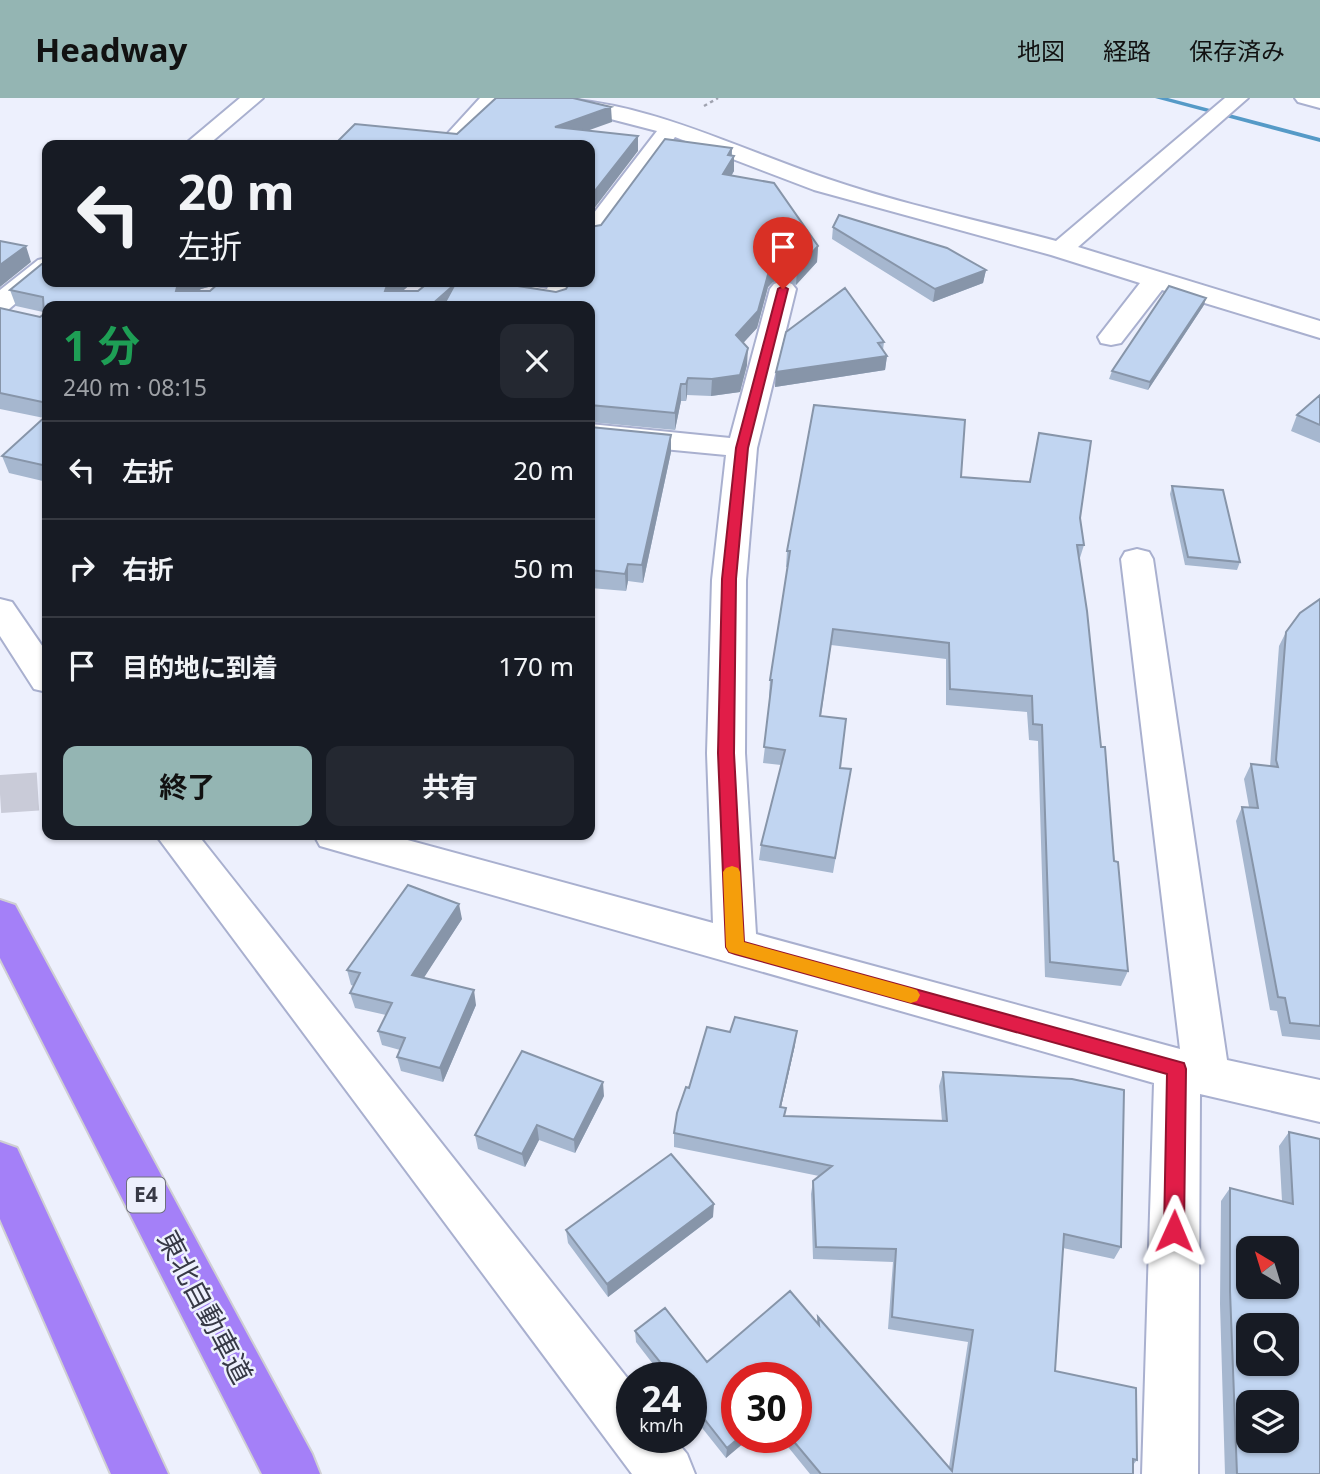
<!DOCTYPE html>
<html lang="ja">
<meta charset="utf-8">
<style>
body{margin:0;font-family:"Noto Sans","Noto Sans JP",sans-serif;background:#242831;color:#f1f3f6;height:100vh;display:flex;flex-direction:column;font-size:26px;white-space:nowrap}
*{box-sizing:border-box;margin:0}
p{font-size:23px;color:#9ea1a6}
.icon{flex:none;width:38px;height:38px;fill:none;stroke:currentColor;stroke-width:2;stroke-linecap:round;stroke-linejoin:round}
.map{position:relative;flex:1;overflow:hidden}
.details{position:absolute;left:42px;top:203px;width:553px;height:539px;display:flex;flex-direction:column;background:#171b24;border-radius:14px;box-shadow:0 2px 5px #0004}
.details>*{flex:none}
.top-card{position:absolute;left:42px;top:42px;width:553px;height:147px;border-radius:14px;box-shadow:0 2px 5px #0004;background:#171b24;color:#f1f3f6;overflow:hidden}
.needle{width:46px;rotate:322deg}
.tools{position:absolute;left:1236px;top:1138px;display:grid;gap:14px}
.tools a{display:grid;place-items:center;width:63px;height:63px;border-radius:14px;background:#171b24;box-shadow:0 2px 5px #0004;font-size:35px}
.speed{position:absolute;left:616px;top:1264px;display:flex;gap:14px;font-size:35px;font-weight:700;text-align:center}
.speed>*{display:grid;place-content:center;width:91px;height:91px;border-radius:50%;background:#171b24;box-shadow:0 2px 5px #0004;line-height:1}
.speed small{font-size:18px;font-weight:400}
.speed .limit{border:10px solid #d22;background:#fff;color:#111}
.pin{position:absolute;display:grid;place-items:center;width:60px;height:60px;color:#fff;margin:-72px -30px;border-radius:50% 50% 50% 0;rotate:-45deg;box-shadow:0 0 7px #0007}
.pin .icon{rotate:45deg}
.me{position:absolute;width:77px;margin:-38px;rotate:1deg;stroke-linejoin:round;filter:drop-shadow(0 0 5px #0008)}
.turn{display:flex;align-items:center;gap:24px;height:147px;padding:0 21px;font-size:32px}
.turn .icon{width:91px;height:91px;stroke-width:2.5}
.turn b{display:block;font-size:49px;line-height:60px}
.round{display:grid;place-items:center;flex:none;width:74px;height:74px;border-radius:14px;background:#242831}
.headline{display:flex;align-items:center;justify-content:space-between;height:119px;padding:0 21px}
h1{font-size:42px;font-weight:700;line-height:52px;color:#1e9e55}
.action{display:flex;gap:14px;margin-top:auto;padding:14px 21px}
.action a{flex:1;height:80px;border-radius:14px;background:#94b5b3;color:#111;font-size:28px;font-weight:700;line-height:80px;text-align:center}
.action a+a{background:#242831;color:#f1f3f6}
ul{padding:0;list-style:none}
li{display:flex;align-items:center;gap:21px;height:98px;padding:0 21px;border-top:2px solid #363941}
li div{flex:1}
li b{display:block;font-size:26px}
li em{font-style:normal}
header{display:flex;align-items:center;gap:42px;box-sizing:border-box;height:98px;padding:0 35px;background:#94b5b3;color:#111}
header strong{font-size:33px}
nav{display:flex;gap:38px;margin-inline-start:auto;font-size:24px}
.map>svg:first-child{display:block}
</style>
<header>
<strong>Headway</strong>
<nav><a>地図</a><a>経路</a><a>保存済み</a></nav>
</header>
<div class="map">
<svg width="1320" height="1376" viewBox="0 0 1320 1376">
<rect width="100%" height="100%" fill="#edf0fd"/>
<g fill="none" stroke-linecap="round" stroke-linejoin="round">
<path fill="#559ac7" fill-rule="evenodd" d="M1155,0H1168L1320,40V44Z"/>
<path stroke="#c9cbd8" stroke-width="38" stroke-dasharray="38 19" stroke-linecap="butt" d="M0,696L47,693"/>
<g stroke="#a9b0cf" stroke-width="4">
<path id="minor" d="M240,0H263L208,47H184Z
M480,0H501L460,47H437Z
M542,0C642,0 735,50 828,81C901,106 981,123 1056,143L1225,0H1248L1078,149L1320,223V240L1162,192L1121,245L1111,247L1101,245L1098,239L1140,185L1051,157L814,92L675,39L599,141L590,143V120L657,33L545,4Z
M1295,0H1320V10L1298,4Z
M47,160V179L9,211L0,213V192L38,162Z
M783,183L792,186L796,191L757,350L746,482L745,655L756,836L1180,951L1121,461L1125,454L1137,451L1149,454L1153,461L1227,962L1320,982V1024L1200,996L1198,1376H1142L1154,985L334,752L320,748L314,737H389L713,825L707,655L712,482L726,357L590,344V326L730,340L770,191L774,186Z
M448,184H505L547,191L550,184H576L565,206L556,208L461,192L452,189Z
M0,501L12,504L47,555V594L34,591L0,538Z
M156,737H198L632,1286V1339H673L687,1356L695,1376H632Z"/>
</g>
<g stroke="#cfcfd3" stroke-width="4">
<path id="highway" d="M0,802L15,807L312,1356L320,1376H262L0,860Z
M0,1044L17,1050L168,1376H111L0,1121Z"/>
</g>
<path stroke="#a0a3b0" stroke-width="2.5" stroke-dasharray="3.5 3.5" stroke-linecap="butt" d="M704,8L718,0"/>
<use href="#minor" fill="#fff" fill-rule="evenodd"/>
<use href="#highway" fill="#a480f8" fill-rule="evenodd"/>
</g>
<path fill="#a6b7cf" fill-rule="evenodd" d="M732,50V57L734,58V73L731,78L818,148L817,164L796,187L782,181L773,184L768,189L757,230L743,245L747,267L740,294L711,298L687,297L686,303H681L675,332L590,324V208H47V384L9,375L2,358L44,320L0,311V210L40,219L44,216L43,214L16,208L10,192L47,184H413L402,193L556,194L566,191L601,127ZM212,188L215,189L210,193H197L201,191Z
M833,129L986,172L983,185L933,204L832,141Z
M519,184H548L545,188Z
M1204,207L1148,292L1109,281L1112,273Z
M786,234L884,244L883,252L887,258L885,272L775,289L776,274Z
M1320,297V345L1291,333L1297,317Z
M590,329L671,337V354L643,485L628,483L626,493L590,490Z
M1039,335L1080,420L1084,447L1079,463L1128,873L1121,888L1045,879L1038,643L1029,642L1027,614L946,607V561L831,547L821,618L840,670L851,671L833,775L759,762L761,747L781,667L763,665L771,598H769L770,582L788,469H786L787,453L961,379L1029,384Z
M1172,388L1240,464L1237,472L1185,467L1170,396Z
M1320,501V942L1282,938L1277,913L1270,912L1236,723L1242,709H1249L1244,681L1251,666L1270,669L1279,548L1286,534Z
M462,821L423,880L476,907L443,984L401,973L397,959L400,952L382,947L378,933L386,917L355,910L350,895L354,888L351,887L347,872Z
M795,947L781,1009L785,1018L942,1023L939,988L943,974L1121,1149L1114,1161L1063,1150L1055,1273L1137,1362L1133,1367V1376H810L780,1339H796V1279L726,1360L691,1316V1279H663L636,1244L635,1233L707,1264L817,1225L818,1219L949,1369L968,1244L888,1231L893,1164L813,1161L811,1096L813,1083L819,1078L674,1049V1035L689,990Z
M604,998L575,1055L539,1042L525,1069L478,1051L475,1037Z
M1289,1034L1320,1376H1225L1220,1206L1221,1103L1230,1090L1282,1103L1279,1048Z
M713,1119L608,1199L568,1145L566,1132Z"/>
<path fill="#8795a9" d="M611,9L612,24L556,44L555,29Z
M638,38V53L590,116V99Z
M732,50L731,62L734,58V73L723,92V76L728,57Z
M26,148L31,164L0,189V167Z
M818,148L817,164L796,187L797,171Z
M783,164L782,181L773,184L768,189L757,230L735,254L736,237L769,173L774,167Z
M986,172L983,185L933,204L935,191Z
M184,184H211L212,188L201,191L181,206L176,193L177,189Z
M392,184H413L388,206L386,190Z
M455,186L451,208H430Z
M1206,200L1204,207L1148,292L1150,284Z
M748,250L747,267L740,294L711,298L712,281Z
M887,258L885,272L775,289L776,274Z
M688,280L687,297L686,303V286Z
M681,286V303L675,332V315Z
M671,337V354L643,485L642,467Z
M628,466V483L626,493L625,476Z
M459,806L462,821L416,892L412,877Z
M474,892L476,907L443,984L440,970Z
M797,933L795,947L778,1022L780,1009Z
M603,984L604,998L575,1055L574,1042Z
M537,1027L539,1042L525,1069L522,1056Z
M714,1106L713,1119L608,1199L607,1186Z
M740,1339H751L726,1360L727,1350Z"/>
<path fill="#c1d5f1" stroke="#8795a9" stroke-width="2" fill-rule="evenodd" d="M496,0H573L611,9L555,29L638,38L590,99V47H334L355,26L457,36Z
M665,41L732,50L728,57L734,58L723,76L774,85L818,148L797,171L783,164L774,167L769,173L758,213L736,237L748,250L740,277L712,281L688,280L686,286H681L675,315L590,307V208H443L455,186L430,208H47V305L0,295V210L40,219L44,216L43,199L10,192L43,165L44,151H47V184H184L177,189L176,193H210L220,184H392L386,190L385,193H418L429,184H493L556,194L566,191L570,184H590V129L601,127Z
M839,117L947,150L986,172L935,191L833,129Z
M0,143L26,148L0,167Z
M1169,188L1206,200L1150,284L1112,273Z
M845,190L884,244L878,245L887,258L776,274L786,234Z
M1320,297V327L1297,317Z
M814,307L965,322L961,379L1030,384L1039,335L1091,343L1080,420L1084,447H1077L1087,513L1101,649H1105L1114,763L1118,764L1128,873L1050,864L1042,627L1033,626L1032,598L950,591L949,545L833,531L820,618L846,621L840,670L851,671L835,760L761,747L785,652L764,649L772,582H770L790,453H787Z
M47,317V368L2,358Z
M590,329L671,337L642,467L628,466L625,476L590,472Z
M1172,388L1223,392L1240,464L1188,459Z
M1320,501V928L1290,925L1285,900L1278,899L1242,709L1258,710L1251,666L1278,669L1276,662L1286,534L1300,515Z
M408,787L459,806L412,877L474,892L440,970L397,959L405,940L378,933L392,905L350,895L360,875L347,872Z
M735,919L797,933L780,1009L786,1010L784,1018L947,1023L943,974L1072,981L1124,992L1121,1149L1064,1136L1055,1273L1136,1290L1137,1362L1133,1361V1376H821L790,1339H796V1279H737V1339H740L727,1350L691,1304V1279H672L635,1233L665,1210L707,1264L790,1193L819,1227L818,1219L952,1373L973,1232L892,1219L896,1151L816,1149L813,1083L832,1068L674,1035L677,1015L686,989L689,990L707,929L730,934Z
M522,953L603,984L574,1042L537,1027L522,1056L475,1037Z
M1289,1034L1320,1041V1376H1237L1230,1193V1090L1293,1106ZM1248,1150H1286V1188H1248ZM1248,1227H1286V1265H1248ZM1248,1304H1286V1342H1248Z
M671,1056L714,1106L607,1186L566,1132Z"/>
<path fill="#e11d48" stroke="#92132f" stroke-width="2" d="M783,188L788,191L748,350L736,481L734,655L744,844L1184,965L1186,971L1184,1133L1181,1140L1174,1143L1167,1140L1164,1133L1167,976L735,856L729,854L726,849L718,655L722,481L736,350L778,191Z"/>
<path fill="#f59e0b" d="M732,768L738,770L740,774L744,844L911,890L917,892L920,897L917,903L911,905L729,854L726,849L723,774L726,770Z"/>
<g text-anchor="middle" stroke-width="5" stroke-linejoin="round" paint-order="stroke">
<rect fill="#edf0fd" stroke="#6e707d" stroke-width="2" x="127" y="1079.5" width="38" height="35" rx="5"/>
<g font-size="21" font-weight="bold" fill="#373946">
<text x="146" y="1104">E4</text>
</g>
<g font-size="28" fill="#373946" stroke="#edf0fd">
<text transform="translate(205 1209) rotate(62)" y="10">東北自動車道</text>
</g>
</g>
</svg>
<div class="tools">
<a><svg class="needle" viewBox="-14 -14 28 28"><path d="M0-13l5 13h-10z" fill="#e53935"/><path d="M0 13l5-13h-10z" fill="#9ea1a6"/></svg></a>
<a><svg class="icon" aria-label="search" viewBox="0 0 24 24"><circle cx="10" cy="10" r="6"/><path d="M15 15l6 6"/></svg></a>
<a><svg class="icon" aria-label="layers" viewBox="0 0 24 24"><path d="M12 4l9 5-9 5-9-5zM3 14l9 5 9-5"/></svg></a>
</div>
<div class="speed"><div>24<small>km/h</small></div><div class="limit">30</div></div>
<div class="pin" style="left:783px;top:191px;background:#d93025"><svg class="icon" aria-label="arrive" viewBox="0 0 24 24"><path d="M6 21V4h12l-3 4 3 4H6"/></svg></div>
<svg class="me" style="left:1174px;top:1133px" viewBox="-20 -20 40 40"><path d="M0-17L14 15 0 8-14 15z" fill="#e11d48" stroke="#fff" stroke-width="4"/></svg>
<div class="top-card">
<div class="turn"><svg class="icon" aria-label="left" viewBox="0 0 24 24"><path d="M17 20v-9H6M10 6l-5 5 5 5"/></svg><div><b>20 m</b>左折</div></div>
</div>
<section class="details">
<div class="headline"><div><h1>1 分</h1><p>240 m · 08:15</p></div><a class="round"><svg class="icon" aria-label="close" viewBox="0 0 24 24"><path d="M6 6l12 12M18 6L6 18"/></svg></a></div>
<ul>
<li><svg class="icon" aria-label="left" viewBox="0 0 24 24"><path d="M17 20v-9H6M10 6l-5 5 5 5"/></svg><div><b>左折</b></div><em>20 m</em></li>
<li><svg class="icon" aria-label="right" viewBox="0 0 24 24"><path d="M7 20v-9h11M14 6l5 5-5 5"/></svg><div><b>右折</b></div><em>50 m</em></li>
<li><svg class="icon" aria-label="arrive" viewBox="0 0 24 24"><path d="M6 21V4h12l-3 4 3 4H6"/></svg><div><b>目的地に到着</b></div><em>170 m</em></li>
</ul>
<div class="action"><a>終了</a><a>共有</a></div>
</section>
</div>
